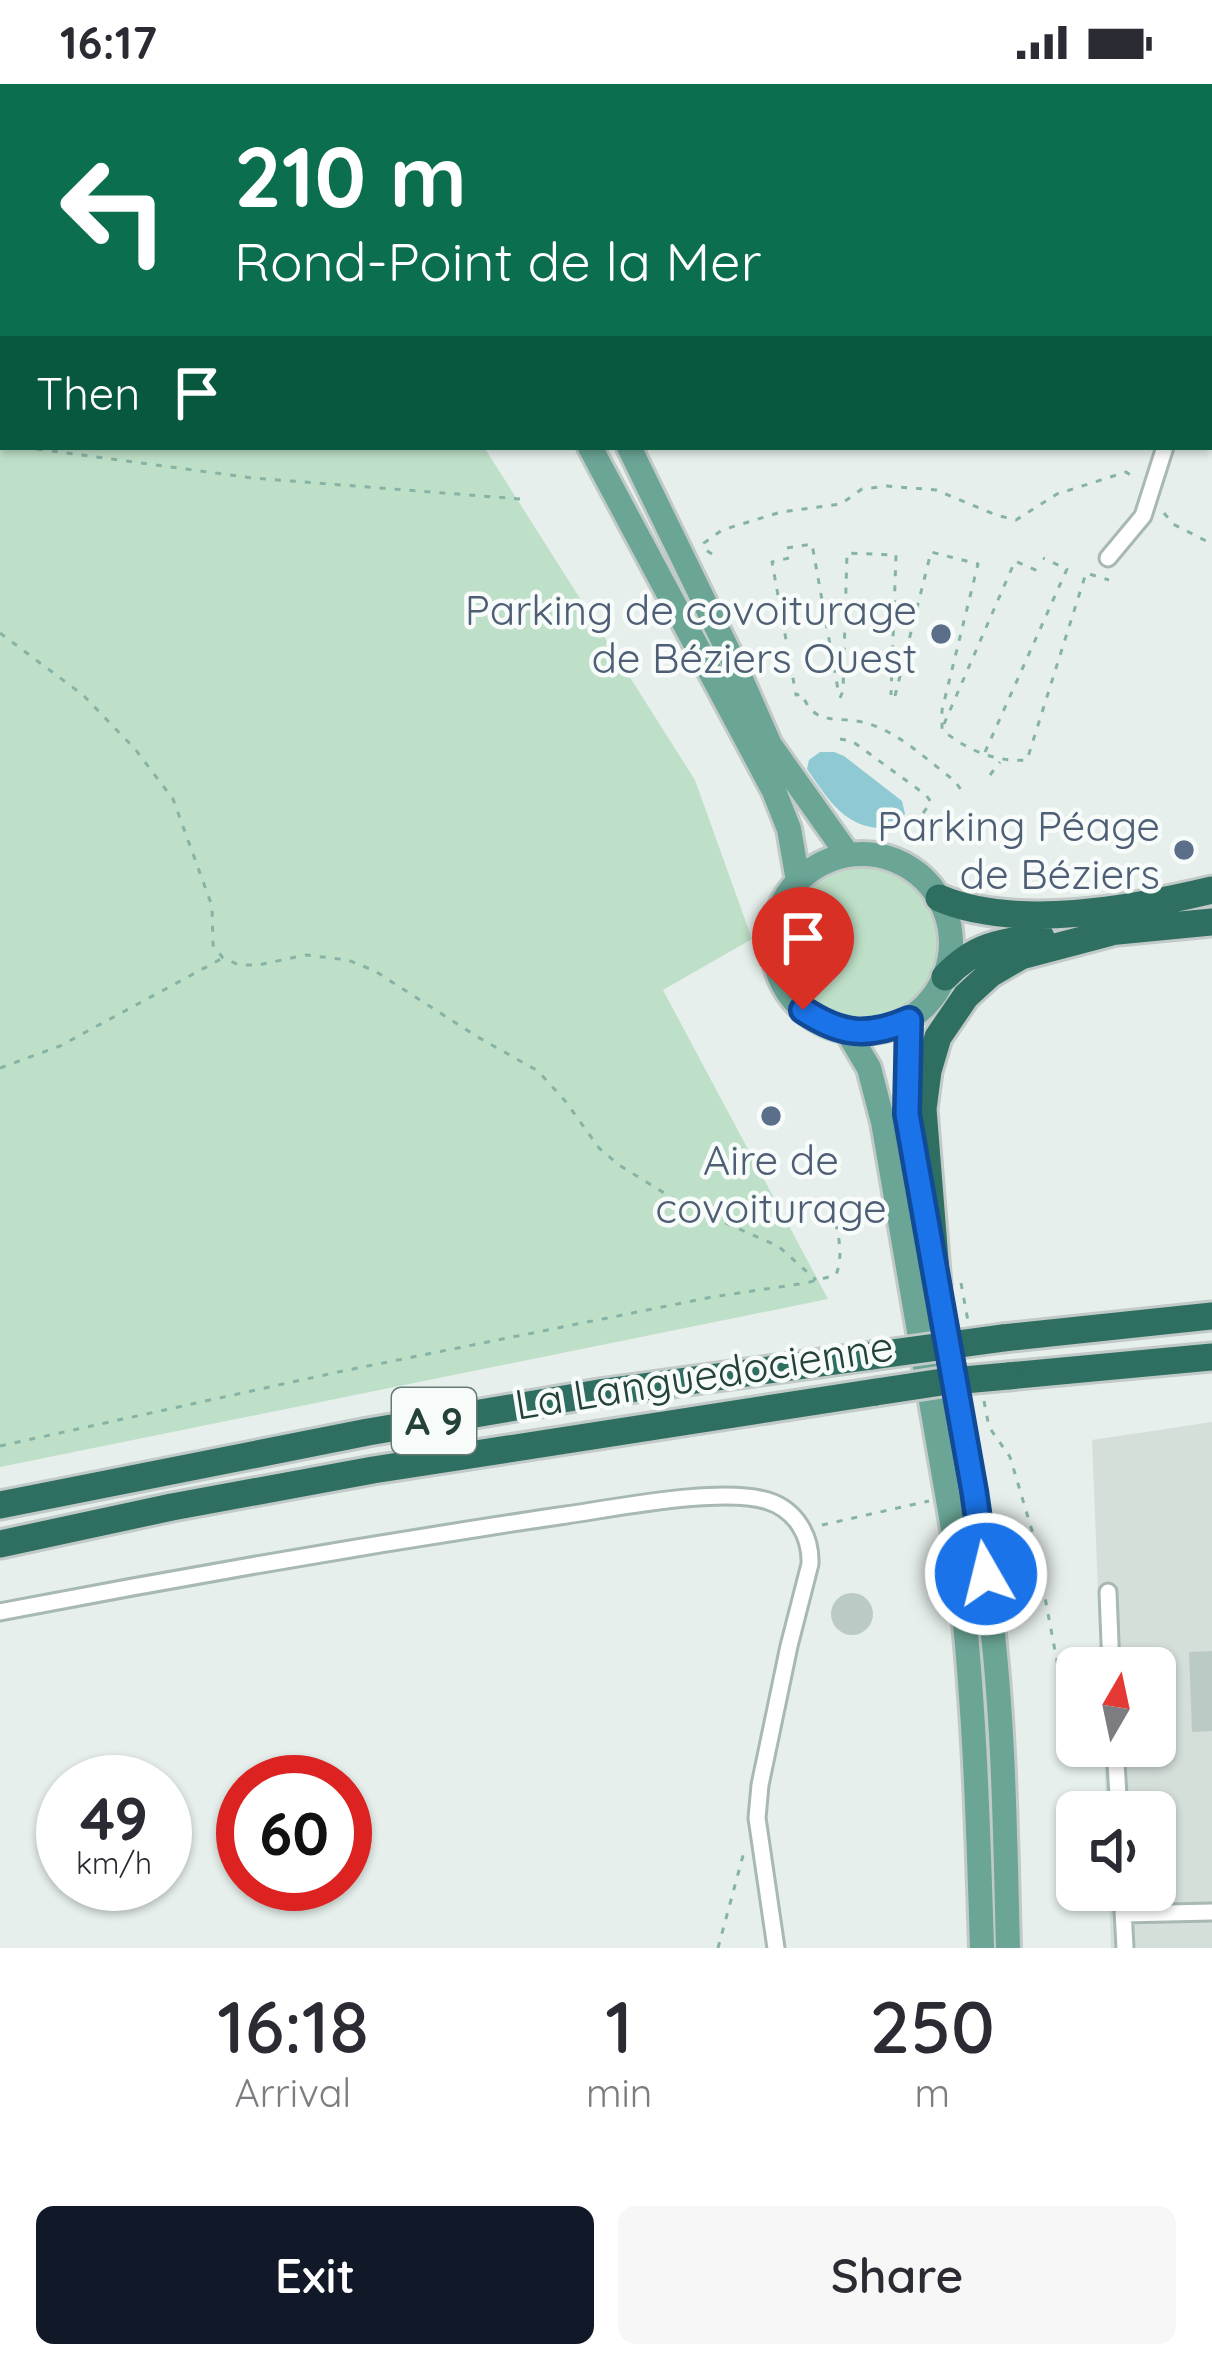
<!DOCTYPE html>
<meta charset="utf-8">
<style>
body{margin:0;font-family:Quicksand,sans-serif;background:#f7f7f7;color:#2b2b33;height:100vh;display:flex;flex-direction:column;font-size:45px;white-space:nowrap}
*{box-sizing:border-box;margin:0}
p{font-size:39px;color:#7c7c81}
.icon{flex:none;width:66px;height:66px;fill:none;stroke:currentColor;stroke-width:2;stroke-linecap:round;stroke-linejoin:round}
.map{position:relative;height:1864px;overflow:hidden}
.drawer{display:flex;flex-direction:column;background:#fff;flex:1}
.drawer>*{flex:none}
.banner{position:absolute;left:0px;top:0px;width:1212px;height:366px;box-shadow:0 3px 9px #0004;background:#0b6e4f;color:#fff;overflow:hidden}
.needle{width:78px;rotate:9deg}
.fabs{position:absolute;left:1056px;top:1563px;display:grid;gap:24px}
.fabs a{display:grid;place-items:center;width:120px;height:120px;border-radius:18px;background:#fff;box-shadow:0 3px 9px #0004;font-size:60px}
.speed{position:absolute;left:36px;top:1671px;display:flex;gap:24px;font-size:60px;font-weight:700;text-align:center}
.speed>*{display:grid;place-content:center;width:156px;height:156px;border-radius:50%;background:#fff;box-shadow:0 3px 9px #0004;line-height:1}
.speed small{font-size:30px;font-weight:400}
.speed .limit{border:18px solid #d22;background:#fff;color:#111}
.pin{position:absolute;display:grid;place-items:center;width:102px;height:102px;color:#fff;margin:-123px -51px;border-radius:50% 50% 50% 0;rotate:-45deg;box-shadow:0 0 12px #0007}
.pin .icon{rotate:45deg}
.me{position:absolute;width:132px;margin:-66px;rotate:352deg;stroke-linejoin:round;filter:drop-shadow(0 0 9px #0008)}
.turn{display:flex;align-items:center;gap:42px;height:252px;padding:0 36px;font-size:54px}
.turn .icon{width:156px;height:156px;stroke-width:2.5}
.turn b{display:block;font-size:84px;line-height:102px}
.then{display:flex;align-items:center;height:114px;padding:0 36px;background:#0003;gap:24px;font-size:45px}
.eta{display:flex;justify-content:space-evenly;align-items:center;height:204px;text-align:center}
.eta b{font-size:72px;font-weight:600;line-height:84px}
.action{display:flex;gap:24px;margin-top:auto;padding:24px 36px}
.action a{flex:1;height:138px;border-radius:18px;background:#111827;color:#fff;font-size:48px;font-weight:600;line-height:138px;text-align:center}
.action a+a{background:#f7f7f7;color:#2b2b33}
.status{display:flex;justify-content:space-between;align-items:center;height:84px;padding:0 60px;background:#fff;direction:ltr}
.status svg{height:33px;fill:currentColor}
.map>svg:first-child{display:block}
</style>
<div class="status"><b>16:17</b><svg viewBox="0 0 49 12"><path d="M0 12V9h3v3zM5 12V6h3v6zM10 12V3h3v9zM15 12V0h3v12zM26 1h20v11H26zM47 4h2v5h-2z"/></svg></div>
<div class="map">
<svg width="1212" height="1864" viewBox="0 0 1212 1864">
<rect width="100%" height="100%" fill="#e6efeb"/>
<path fill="#d4dfda" d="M1212,1338V1864H1111L1109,1806H1155V1728H1106L1104,1662H1155V1584H1101L1092,1356Z"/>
<path fill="#bfe0c8" d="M3,227V363H484L695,696L752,855L663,906L828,1215L0,1383V228Z
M786 856a77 77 0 1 1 154 0a77 77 0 1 1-154 0Z"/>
<path fill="#8ec9d4" d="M820,668H834L844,672L902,717L905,730L893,744C847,748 830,718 807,685L809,676Z"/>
<path fill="#bbcac4" d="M831 1530a21 21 0 1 1 42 0a21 21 0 1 1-42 0Z
M1212,1567V1647L1192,1648L1189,1568Z"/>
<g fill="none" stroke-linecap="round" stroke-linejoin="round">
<g stroke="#a8b8b2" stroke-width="21">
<path id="street" d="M1209,224L1212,214
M1108,474L1143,432L1165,363
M1108,1508L1111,1584
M0,1528C186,1492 372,1460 559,1432C611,1425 721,1402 768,1417C796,1426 811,1452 810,1480L789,1562L760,1701L757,1734L776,1864
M1115,1662L1119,1728
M1122,1806L1125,1864
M1123,1830L1212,1828"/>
</g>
<g stroke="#c2cac8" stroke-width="30">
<path id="primary" d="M361,0L363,3
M418,0L420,3
M439,0L440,3
M590,363L774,707L789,745L798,797
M629,363L734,579L770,661L848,771
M773 859a89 89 0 1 1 178 0a89 89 0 1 1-178 0Z
M909,936L907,1029L918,1094
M847,947L869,984L883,1038L957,1468C974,1599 978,1732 982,1864
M933,1182C953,1296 976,1410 990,1525C1004,1637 1005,1751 1008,1864"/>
</g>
<g stroke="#c2cac8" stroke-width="33">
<path id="highway" d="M939,814C1017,847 1133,825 1212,806
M1097,849L1212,838
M945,893C974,862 999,858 1041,853
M937,1201L923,1025L928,987L938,953L966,912L990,890L1021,872L1112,848
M1003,1254L1212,1232
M1008,1292L1212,1273
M0,1421L368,1348L599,1309L871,1272
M0,1460L172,1423L373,1386L876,1308"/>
</g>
<path stroke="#86b3a5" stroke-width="3" stroke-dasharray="6 9" stroke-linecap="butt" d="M931,0L939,3
M678,3L680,0
M1209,115L1212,116
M0,360L3,361
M22,363L253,394L520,415
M1164,429L1173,440L1212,460
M787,464L812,460L839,611
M712,470L704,465V459L722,446L781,428L841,420L862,405L887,402L936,406L996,431L1016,436L1057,410L1126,388L1135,394
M789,474L772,478L796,611L802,610C815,644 837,631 866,639C899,648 928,677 955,697L961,706
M0,549L83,611L135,665L173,715L212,822L213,861L223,874L239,881H258L306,871L348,876L375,887L476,952L538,987L566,1018L599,1064L619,1081L682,1120L778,1162L816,1196
M895,612L931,468L978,480L942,626V646C968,666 993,678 1027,676L1086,489L1109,496
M840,614L843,607L847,469L896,471L891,611
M944,640L1015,477L1038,487
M840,655L852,657L926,711L931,718L919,735L924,745
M985,668L1067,485L1043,474
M990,691L1000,678
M0,984L60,962L221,875
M961,1199L968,1237
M984,1317L989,1343L1010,1373L1033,1450L1063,1609L1077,1634
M0,1362L338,1288L712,1213L806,1199L836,1191C844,1170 838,1149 833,1129
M822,1441L929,1417
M718,1864L745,1764"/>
<use href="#street" stroke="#fff" stroke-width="15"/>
<use href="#primary" stroke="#6aa596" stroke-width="24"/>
<use href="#highway" stroke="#2f6f62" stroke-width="27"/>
<g stroke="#c2cac8" stroke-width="33" stroke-linecap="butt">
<path id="highway-bridge" d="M871,1272L1003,1254
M876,1308L942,1298L1008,1292"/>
</g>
<use href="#highway-bridge" stroke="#2f6f62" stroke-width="27"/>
</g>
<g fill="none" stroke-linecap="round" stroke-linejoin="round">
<g stroke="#114b97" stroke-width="30">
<path id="route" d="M803,926C841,951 867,954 909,936L907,1030L974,1407L986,1490"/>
</g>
<use href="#route" stroke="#1a73e8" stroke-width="21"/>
</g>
<g fill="#5c6f8a" stroke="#f7fbf9" stroke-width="4.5">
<circle cx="941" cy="550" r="12"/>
<circle cx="1184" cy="766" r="12"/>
<circle cx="771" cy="1032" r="12"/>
</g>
<g text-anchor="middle" stroke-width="9" stroke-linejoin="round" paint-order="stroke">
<rect fill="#f7fbf9" stroke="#637a73" stroke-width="3" x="392" y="1304" width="84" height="66" rx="9"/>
<g font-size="39" font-weight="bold" fill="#24423a">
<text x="434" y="1351">A 9</text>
</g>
<g font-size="42" fill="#4e5e75" stroke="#f7fbf9" text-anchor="end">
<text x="917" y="541">Parking de covoiturage<tspan x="917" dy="48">de Béziers Ouest</tspan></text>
<text x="1160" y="757">Parking Péage<tspan x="1160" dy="48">de Béziers</tspan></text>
<text x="771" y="1091" text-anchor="middle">Aire de<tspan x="771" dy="48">covoiturage</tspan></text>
</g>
<g font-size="42" fill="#24423a" stroke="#f7fbf9">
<text transform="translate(704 1291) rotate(-9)" y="15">La Languedocienne</text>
</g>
</g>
</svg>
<div class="fabs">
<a><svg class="needle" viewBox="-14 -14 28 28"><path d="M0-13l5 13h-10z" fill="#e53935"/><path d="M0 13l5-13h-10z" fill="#7c7c81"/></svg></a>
<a><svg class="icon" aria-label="sound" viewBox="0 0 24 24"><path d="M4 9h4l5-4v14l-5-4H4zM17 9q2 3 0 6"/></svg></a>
</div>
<div class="speed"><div>49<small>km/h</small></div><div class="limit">60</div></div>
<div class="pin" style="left:803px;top:926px;background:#d93025"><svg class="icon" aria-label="arrive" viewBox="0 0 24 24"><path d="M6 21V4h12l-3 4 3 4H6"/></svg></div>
<svg class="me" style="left:986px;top:1490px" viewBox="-20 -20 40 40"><circle r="17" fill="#1a73e8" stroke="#fff" stroke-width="3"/><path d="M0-11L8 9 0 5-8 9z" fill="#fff"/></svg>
<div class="banner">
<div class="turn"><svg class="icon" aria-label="left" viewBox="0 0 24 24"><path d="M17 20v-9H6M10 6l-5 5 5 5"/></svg><div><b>210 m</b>Rond-Point de la Mer</div></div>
<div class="then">Then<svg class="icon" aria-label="arrive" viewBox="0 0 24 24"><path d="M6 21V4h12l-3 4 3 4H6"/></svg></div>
</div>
</div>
<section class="drawer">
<div class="eta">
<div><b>16:18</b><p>Arrival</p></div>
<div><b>1</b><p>min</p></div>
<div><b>250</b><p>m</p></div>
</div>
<div class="action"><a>Exit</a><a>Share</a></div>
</section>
